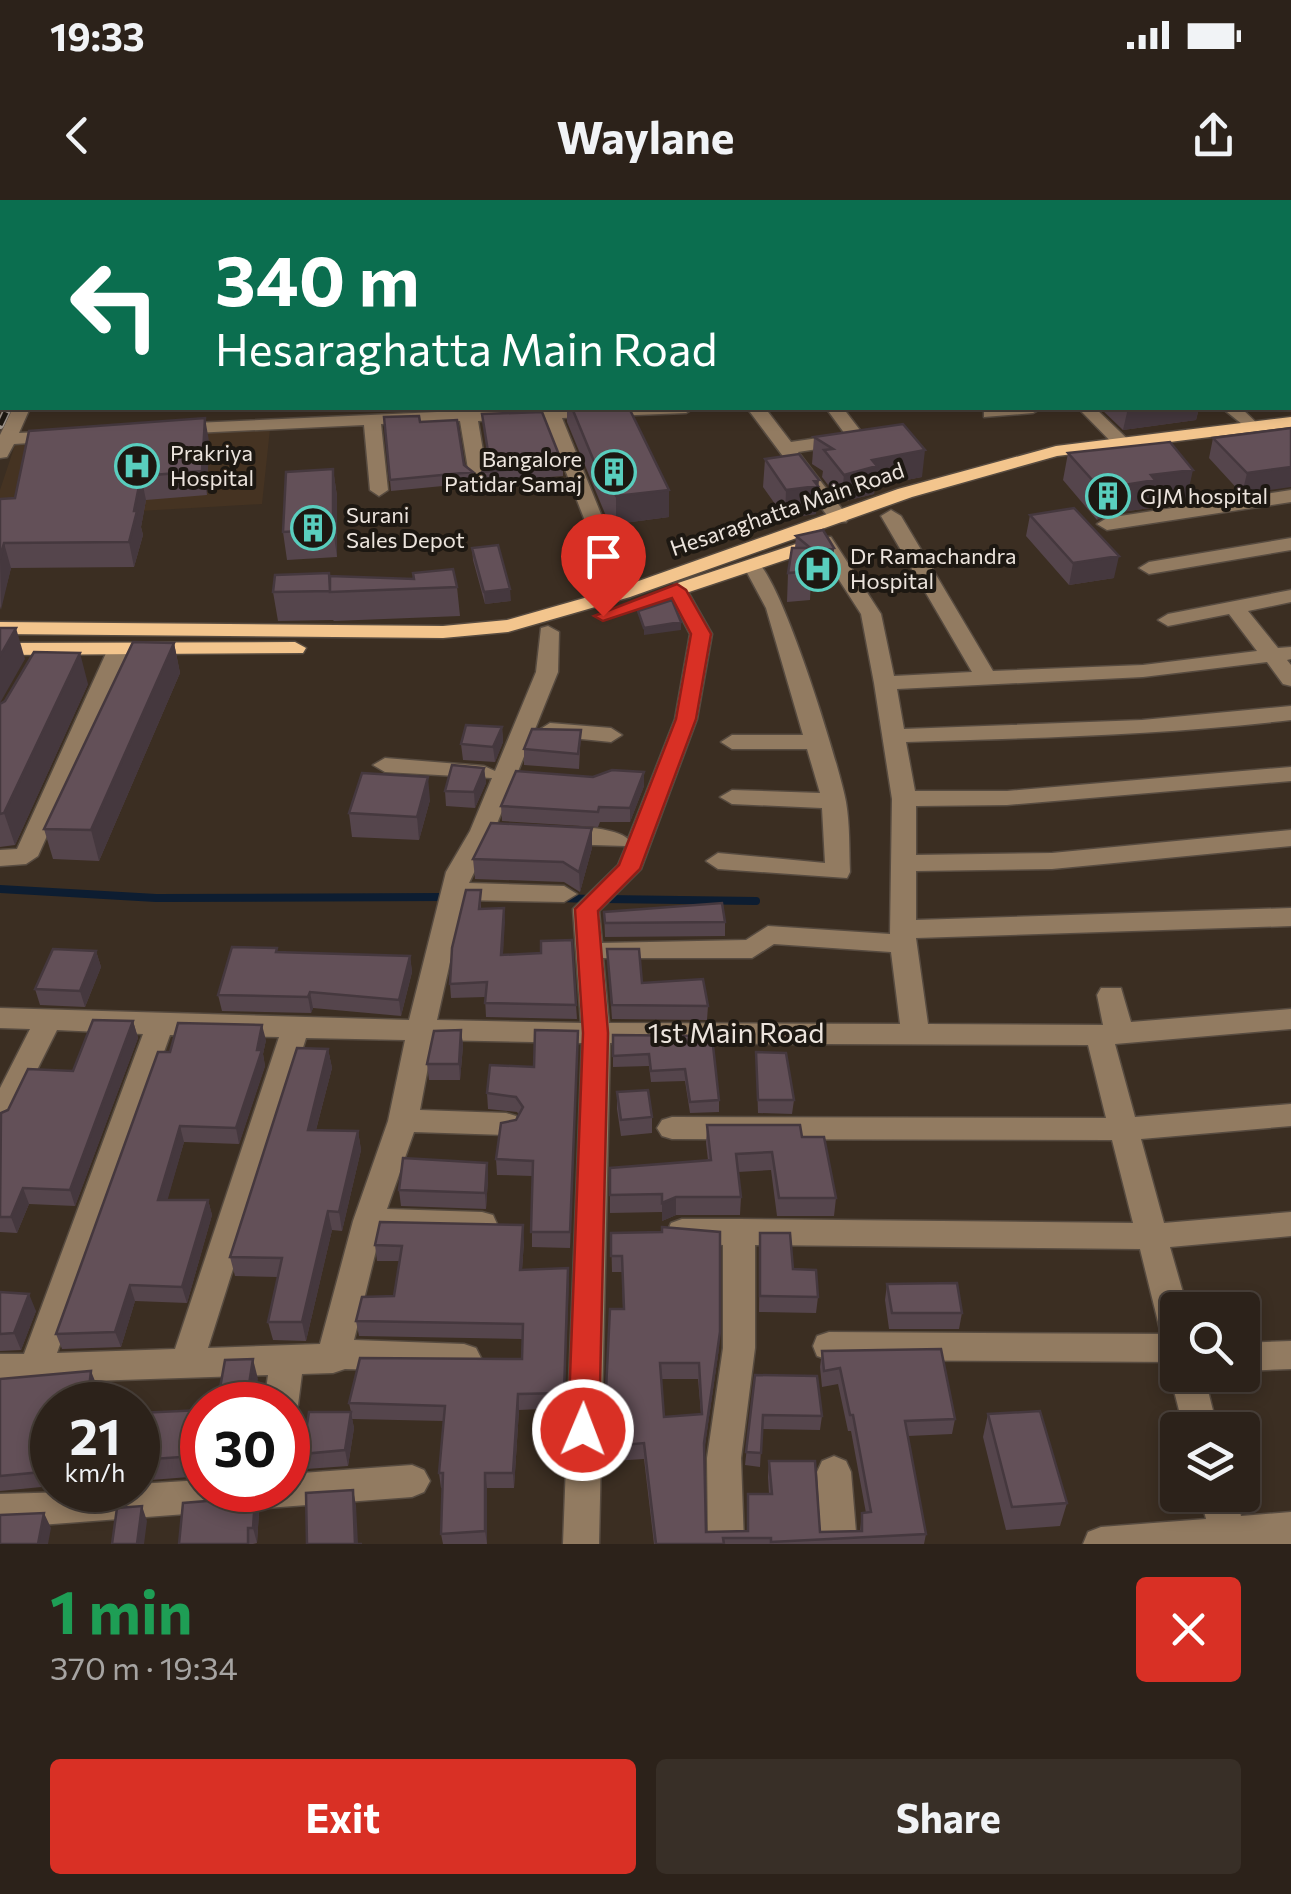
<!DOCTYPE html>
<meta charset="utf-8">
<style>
body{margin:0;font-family:Commissioner,sans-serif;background:#382f27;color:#f1f3f6;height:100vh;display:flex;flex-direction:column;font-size:38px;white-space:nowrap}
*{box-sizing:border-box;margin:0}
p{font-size:32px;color:#a6a4a2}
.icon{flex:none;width:55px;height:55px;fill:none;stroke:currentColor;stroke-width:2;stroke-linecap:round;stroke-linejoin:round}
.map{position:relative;height:1344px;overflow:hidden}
.drawer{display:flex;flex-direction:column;background:#2c221a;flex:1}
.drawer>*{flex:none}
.top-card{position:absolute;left:0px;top:0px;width:1292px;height:210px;box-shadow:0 5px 15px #0003,0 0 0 2px #483f39;background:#0b6e4f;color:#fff;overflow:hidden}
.buttons{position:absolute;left:1160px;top:1092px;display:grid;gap:20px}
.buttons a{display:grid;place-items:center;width:100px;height:100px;border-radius:10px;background:#2c221a;box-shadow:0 5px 15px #0003,0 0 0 2px #483f39;font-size:50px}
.speed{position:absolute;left:30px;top:1182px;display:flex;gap:20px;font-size:50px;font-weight:700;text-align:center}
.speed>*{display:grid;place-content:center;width:130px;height:130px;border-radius:50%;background:#2c221a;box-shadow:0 5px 15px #0003,0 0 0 2px #483f39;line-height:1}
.speed small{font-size:25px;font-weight:400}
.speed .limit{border:15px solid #d22;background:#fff;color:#111}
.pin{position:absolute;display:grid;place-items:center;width:85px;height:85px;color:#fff;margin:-102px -42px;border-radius:50% 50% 50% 0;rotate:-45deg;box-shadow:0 0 10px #0007}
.pin .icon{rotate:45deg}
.me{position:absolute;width:110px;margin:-55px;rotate:1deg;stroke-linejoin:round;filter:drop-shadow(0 0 8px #0008)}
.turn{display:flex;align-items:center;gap:35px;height:210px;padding:0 50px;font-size:45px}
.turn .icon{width:130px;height:130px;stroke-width:2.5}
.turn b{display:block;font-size:70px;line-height:85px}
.round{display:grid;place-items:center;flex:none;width:105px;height:105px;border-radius:10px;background:#382f27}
.head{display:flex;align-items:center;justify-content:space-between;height:170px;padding:0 50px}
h1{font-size:60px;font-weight:700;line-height:75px;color:#1e9e55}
.cta{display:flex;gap:20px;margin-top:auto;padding:20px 50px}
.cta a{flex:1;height:115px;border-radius:10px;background:#d93025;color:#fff;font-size:40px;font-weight:700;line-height:115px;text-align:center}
.cta a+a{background:#382f27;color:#f1f3f6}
.status{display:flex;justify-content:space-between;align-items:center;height:70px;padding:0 50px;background:#2c221a;direction:ltr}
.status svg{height:28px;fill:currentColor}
header{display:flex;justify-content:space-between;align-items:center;height:130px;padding:0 50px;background:#2c221a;font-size:45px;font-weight:700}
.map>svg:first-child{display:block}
</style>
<div class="status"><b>19:33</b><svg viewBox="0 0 49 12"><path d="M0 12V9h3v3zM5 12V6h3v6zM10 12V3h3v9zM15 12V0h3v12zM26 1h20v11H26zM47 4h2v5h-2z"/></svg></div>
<header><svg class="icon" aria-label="back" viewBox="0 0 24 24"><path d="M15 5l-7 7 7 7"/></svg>Waylane<svg class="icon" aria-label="share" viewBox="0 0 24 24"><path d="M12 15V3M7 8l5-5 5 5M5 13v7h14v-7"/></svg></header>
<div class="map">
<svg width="1291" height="1344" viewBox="0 0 1291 1344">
<rect width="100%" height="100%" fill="#3b2e22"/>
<path fill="#453322" d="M270,229L262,304L0,319V290L16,242Z"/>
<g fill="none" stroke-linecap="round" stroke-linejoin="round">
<path stroke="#0d1d31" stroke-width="8" d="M0,689L156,698L446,697
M560,698L591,699
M605,699L756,701"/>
<g stroke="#574b40" stroke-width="3">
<path id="minor" d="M879,0H894L895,2H881Z
M944,0H959L960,2H946Z
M995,0H1124L994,2Z
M1242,0H1257L1258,2H1244Z
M1290,40H1291V50H1290Z
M1290,92L1291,93V103L1290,102Z
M1290,111H1291V121H1290Z
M13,208H30L19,233L62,231L71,236L62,241L14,244L7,257L0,258V235Z
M459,208H694L686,213L562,218L633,393L630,397H616L613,393L545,218L478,221L487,275L478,281L469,275L460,221L381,224L388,290L379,296L370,290L364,225L172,234L163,229L172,224L459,211Z
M747,208H765L791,242L845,234L826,208H843L866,238L863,242L798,252L849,318L846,322H832Z
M992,208H1042L1033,213L984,217V209Z
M1078,208H1095L1141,252V260H1129Z
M1222,208H1241L1261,227L1252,232Z
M1291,290V302L1107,330L1097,324L1107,318Z
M891,310L901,316L993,471L1143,465L1257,451L1229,414L1168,426L1158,420L1168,414L1291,390V402L1248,411L1278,448L1291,447V459L1287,460L1291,465V486L1283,484L1267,462L1143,477L897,489L904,529L1142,520L1291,506V520C1163,535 1035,538 906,542L915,591H1007L1291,567V581L1007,605L916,606V655L1052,653L1291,630V646L1052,669L916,671V720L1291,708V726L916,738L928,824L1103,825L1097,795L1101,788H1121L1131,822L1291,809V829L1115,844L1135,917L1291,904V926L1141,939L1164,1023L1291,1012V1036L1170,1047L1188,1110H1178V1162L829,1160L817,1156L813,1146L817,1136L829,1132L1161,1134L1140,1049L755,1045V1148L741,1258L744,1344H708L707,1258L723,1148V1045L671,1041L667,1032L671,1023L682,1019H739L1133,1023L1112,940L672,939L662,936L657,928L662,920L672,917L1106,918L1088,845L610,843L599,1344H563L582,843L433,840L420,910L506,913L516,916L521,924L516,932L506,935L414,932L387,1009L482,1012L493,1015L497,1024L493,1033L482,1036L380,1034L354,1140L464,1144L476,1148L481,1158L476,1168L464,1172L345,1169L333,1173L302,1174L298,1205L288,1218V1205H264L268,1175L0,1184V1154H24L143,834L57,830L10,924L0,927V888L30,829L0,828V808L409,820L446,672L470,631L492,578L385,572L373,565L385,558L484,566L495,571L536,472L541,428L548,426L559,432L558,472L494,631L469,683L564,686L577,694L564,702L464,700L437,820L581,823L573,709L618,665L626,646L562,644L550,636C562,622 615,627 628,639L675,519L690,434L667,390L677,384L687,390L712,434L697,519L641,669L599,711L602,743L746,740L768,726L890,734L892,599L874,483L861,414L814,341L817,337H831L881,414L894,476L972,472L881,316ZM774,744L891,752L900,824L609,823L603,758H752ZM170,835L279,837L175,1149L57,1153ZM306,838L405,840L388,921L353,1021L320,1144L208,1148Z
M1291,338V350L1149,374L1139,368L1149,362Z
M753,359C779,367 840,568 846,602C850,625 849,649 850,672L847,678L718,669L706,661L718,653L825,663L822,608L732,604L720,597L732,590L820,593L807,549H732L721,542L732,535H803L766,408L743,365Z
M118,445L129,451L38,656L26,664L0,666V650L17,649L107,451Z
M550,523L611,528L622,535L611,542L542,535L539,530Z
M1291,1141V1169L1242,1171V1143Z
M1178,1164V1175H1204L1218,1230H1184L1170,1175Z
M834,1256L846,1261L851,1272L857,1344H821L817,1272L822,1261Z
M412,1265L424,1270L430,1281L424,1292L412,1297L0,1328V1294L138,1290V1284L202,1280V1290H288V1274Z
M1200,1295H1236L1241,1316L1291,1312V1344H1083L1088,1332L1101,1327L1206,1319Z"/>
</g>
<g stroke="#574b40" stroke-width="3">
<path id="major" d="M1291,217V227L1057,256L912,297L630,397L508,432L443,438L0,434V422L443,426L507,420L616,389L898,289L1056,246Z
M820,336L827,338V346L689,392L682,394L672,388L675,384Z
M295,442L306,448L303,453L0,455V443Z"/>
</g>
<g stroke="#574b40" stroke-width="2">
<path id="highway" d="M2,87V102L0,103V88Z
M2,117V133L0,134V118Z
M2,153V169L0,170V154Z"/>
</g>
<use href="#minor" fill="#927b61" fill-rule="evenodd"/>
<use href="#major" fill="#f3c58d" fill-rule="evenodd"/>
<use href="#highway" fill="#f6ebde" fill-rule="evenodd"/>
<g stroke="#9d938a" stroke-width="8">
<path id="rail" d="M0,225L8,208"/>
</g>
<use href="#rail" stroke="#1d1812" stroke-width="5" stroke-dasharray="14" stroke-linecap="butt"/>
</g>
<path fill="#55454c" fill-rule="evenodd" d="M375,208H416V209L376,212Z
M567,208H629L669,290V317L616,324L613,315L606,316L567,222Z
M1100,208H1199L1196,220L1123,230Z
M482,214L563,265V276L483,282L482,272L489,265Z
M384,217L420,222L473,272L474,283L391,291Z
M1291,228L1242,294L1209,258L1213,238Z
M814,237L922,277L875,286L874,294L841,302L822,277L823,271L812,264Z
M209,241L207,295L146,300L141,327L143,335L134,367L11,368L0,410V299L15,298Z
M1068,253L1187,297L1151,302L1150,308L1106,314L1097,320L1063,280Z
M765,259L816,314L785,318L763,287Z
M333,269L337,296V357L287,360L283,332Z
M1030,315L1114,378L1069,385L1026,336Z
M796,336L834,348L832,376L811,379L810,400L787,402L788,373L795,348Z
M472,348L511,401L485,404L473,360Z
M330,381L457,387L460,416L334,421L333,420L278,421L273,392Z
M174,443L180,473L99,661L53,659L44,629Z
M88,484L15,645L0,647V504Z
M502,527L503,542L495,562L463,560L461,544Z
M581,530L579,569L524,565V549Z
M484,568L486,583L475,608L446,606L445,591Z
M644,586L630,622H600L598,627L502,621L501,606Z
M430,600L419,640L352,637L349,613Z
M592,648L580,692L564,682L475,679L473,659Z
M481,690V709L504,708L503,755L576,805L577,819L486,817L485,797L451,798L450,784Z
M604,712L725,722V736L605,737Z
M607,749L642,783L708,806L707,820L612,819Z
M96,751L101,767L85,807L40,805L35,789Z
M278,752L410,756L412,772L401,816L313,808L311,813L222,811L218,795Z
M133,821L138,838L75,1006L29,1004L17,1033L0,1032V915L73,871Z
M461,830L463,846L460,880H429L427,864Z
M578,831L570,1048L532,1047V976L497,975L496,959L519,915L517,912L488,909L487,893L534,867Z
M613,835L712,836L719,900V912L690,913L685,881L651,882L649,866L613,867Z
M266,840L263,854L265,866L239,944L184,942L167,1000H208L212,1015L187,1103L135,1101L121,1147L62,1149L56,1134L170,852Z
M328,849L332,868L316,930L358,931L361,950L342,1031L332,1030L306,1141L273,1140L268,1122L278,1077L235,1076L230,1057Z
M756,852L794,900L792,914L758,913Z
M617,892L652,917V933L621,936L617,909Z
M707,925L802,937L836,998L834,1016H777L771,970L738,972L741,997L740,1015H676L662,1021V1012L610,1013V968L708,960L706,943Z
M487,963L488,979L486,1009L401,1006L399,990Z
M611,1033L719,1148L704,1252L706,1332L747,1331L748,1294H769L768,1277L769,1261L820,1332L860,1331L862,1313H866L851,1231H848L838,1184L822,1187L820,1167L822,1151L955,1219L952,1234L908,1236L926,1334L924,1344H654L644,1259L613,1261L610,1225L605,1226V1210L623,1109L622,1072H612ZM661,1179H698L701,1214L664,1217Z
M760,1033L818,1097L816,1113L759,1112Z
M524,1041L522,1070L568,1068L564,1208L519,1210L514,1288H487V1344H443L441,1334L443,1288H441L439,1273L444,1221L352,1219L354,1228L348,1266L306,1269L302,1254L351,1212L349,1203L522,1159V1139L359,1136L356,1121L394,1096L400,1061H377L375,1045Z
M887,1084L962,1113L959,1129H889L885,1100Z
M0,1092L36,1111L21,1150L0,1151Z
M755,1175L822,1216L820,1230L762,1229L760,1267L745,1265Z
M0,1179L97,1186L94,1205H52V1286L0,1291Z
M202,1210V1278V1276L138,1281V1213Z
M988,1214L1067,1303L1060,1326L1006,1330L983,1237Z
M259,1312L257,1343L253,1344H179Z"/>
<path fill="#45383e" d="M1128,208H1199L1196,220L1123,230Z
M205,218L209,241L207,295L202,271Z
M925,250L922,277L875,286L874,294L841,302L844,275L872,260Z
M1291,267V287L1242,294L1247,273Z
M333,269L337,296V357L333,329Z
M1193,270L1187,297L1151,302L1150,308L1106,314L1097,320L1103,292L1112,287L1151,275Z
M141,276L146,300L141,327L143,335L134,367L129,342Z
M819,280L816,314L785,318L786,290Z
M669,290V317L616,324V296Z
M4,343L11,368L1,410L0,359Z
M834,348L832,376L812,379L814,351Z
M1119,356L1114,378L1069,385L1073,363Z
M510,389L511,401L485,404L484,392Z
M681,422V430L644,435V428Z
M16,428L25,459L0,503V456Z
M174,443L180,473L99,661L91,630Z
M80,453L88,484L15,645L4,613Z
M502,527L503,542L495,562L493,547Z
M484,568L486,583L475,608L474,592Z
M644,572V586L630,622V608Z
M428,577L430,600L419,640L417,617Z
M592,628V648L580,692L579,672Z
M504,708L505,722L502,769L501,755Z
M96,751L101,767L85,807L80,791Z
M410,756L412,772L401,816L399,800Z
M310,792L313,808L311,813L308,797Z
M133,821L138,838L75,1006L70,990Z
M262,825L266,840L263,854L265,866L239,944L236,928L257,850Z
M461,830L463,846L460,880L459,864Z
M578,831V847L570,1048V1032Z
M328,849L332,868L311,949L308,930Z
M180,926L184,942L163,1016L158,1000Z
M358,931L361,950L342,1031L339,1012Z
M487,963L488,979L486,1009L485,993Z
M23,988L29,1004L17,1033L11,1017Z
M676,997V1015L662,1021V1003Z
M208,1000L212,1015L187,1103L182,1087Z
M328,1011L332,1030L306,1141L302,1122Z
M523,1025L524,1041L521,1085L520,1070Z
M568,1068L569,1084L564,1208V1193Z
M130,1085L135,1101L121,1147L115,1132Z
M29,1094L36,1111L21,1150L14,1133Z
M720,1132L719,1148L703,1258L704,1243Z
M253,1159L258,1179L254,1205L246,1203Z
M91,1171L97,1186L94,1205H87Z
M518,1194L519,1210L514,1288L513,1273Z
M351,1212L354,1228L348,1266L345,1250Z
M485,1273L487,1288V1344L485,1331Z
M353,1290L356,1305L358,1344H355Z
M255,1297L259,1312L257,1343L253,1328Z
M142,1306L147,1321L144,1344H137Z
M44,1313L51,1328L48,1344H38Z"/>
<path fill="#635058" stroke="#45383e" stroke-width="2.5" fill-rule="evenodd" d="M142,0H649L650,2H142Z
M749,0H858L860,2H751Z
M572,208H629L669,290L616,296L613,287L605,288Z
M542,212L563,265L482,272L490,264L482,214Z
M419,216L420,222L457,220L464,265L473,272L390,280L384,217Z
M205,218L202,271L141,276L134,311H137L129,342L4,343L0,359V299L15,298L29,231Z
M903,224L925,250L872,260L877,266L844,275L824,250L833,249L814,237Z
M1291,228V267L1247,273L1213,238Z
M1170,242L1193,270L1151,275L1155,280L1112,287L1103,292L1068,253Z
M799,254L819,280L814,281L818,286L786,290L765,259Z
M333,269V329L283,332L286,272Z
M1074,308L1119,356L1073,363L1030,315Z
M823,330L834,348L814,351L796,336Z
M498,345L510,389L484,392L472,348Z
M792,348H810L812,371L788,373Z
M453,369L457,387L330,392V376L414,379L413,373Z
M329,373L330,391L273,392L275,375Z
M672,400L681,422L644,428L638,411Z
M0,428H16L0,456Z
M133,442L174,443L91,630L44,629Z
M34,452L80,453L4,613L0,614V504L5,501Z
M466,525L502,527L493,547L461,544Z
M532,529L581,530L578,554L524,549Z
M452,565L484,568L474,592L445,591Z
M612,570L644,572L630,608L599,607L598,612L501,606L516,571L593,577Z
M362,573L428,577L417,617L349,613Z
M491,623L592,628L579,672L563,662L473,659Z
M466,690H481L479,709L504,708L501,755L541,753V741L572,740L576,805L485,803L487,782L450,784L452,748Z
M722,703L725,722L605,723L604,712Z
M232,747L277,748L276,752L410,756L399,800L310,792L308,797L218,795Z
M53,749L96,751L80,791L35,789Z
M607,749H639L642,783L703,779L708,806L612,805Z
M93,820L133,821L70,990L23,988L11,1017H0L1,913L8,910L28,869L73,871Z
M178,823L262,825L257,850H262L236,928L180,926L170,960L158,1000H208L182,1087L130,1085L115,1132L56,1134L158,852H170Z
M461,830L459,864H427L434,831Z
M535,830L578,831L570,1032H531L533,961L496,959L501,923L516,920L523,907L516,897L487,893L490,865L534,867Z
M613,835L712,836L719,900L690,902L685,869L651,871L649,854L613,856Z
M297,848L328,849L308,930L358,931L339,1012L328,1011L302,1122H268L282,1058L230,1057Z
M756,852L786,853L794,900H758Z
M648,890L652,917L621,920L617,892Z
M707,925H800L802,937H824L836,998H779L772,952L736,954L741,997H676L662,1003V994L610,995V968L711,960Z
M403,958L487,963L485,993L399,990Z
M380,1022L523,1025L520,1070L568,1068L564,1193L518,1194L513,1273H485V1331L441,1334L443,1273H439L445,1206L349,1203L360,1158L522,1159L523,1124L356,1121L362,1097L394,1096L402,1046L375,1045Z
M662,1027L720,1032V1132L704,1243L706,1332L748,1331V1294H772L769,1261H815L820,1332L862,1331V1313L871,1312L853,1215H850L840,1168L824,1171L822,1151L941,1149L955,1219L905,1221L926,1334L771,1342V1338H723L724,1344H656L644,1243L613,1246L609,1210H605L610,1109H624L622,1056H611V1033L662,1032ZM660,1163H699L702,1214L664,1217Z
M760,1033H790L793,1069L816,1070L818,1097L760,1096Z
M957,1083L962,1113H892L887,1084Z
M0,1092L29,1094L14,1133L0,1134Z
M253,1159L246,1203H269L268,1205H217L225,1160Z
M91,1171L87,1205H52V1271L0,1276V1179Z
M755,1175L817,1176L822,1216L763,1215L761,1253L746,1252Z
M202,1210V1266H199L195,1256L138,1260V1213Z
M1040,1211L1067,1303L1012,1307L988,1214Z
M309,1212H351L345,1250L302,1254Z
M353,1290L355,1344H362H307L306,1293Z
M255,1297L253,1328H248V1344H179L183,1303Z
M142,1306L137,1344H112L117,1308Z
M44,1313L38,1344H0V1315Z"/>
<path fill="#d93025" stroke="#8d1f18" stroke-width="2.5" d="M677,384L686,390L711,434L696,519L640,669L598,711L608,833L599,1230L594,1239L583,1244L572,1239L568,1230L583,833L575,709L619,665L676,519L691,434L672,398L603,421L594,416Z"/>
<defs>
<g id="hospital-ring" transform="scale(2.25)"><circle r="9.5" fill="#1d1812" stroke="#59cebe" stroke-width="1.5"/><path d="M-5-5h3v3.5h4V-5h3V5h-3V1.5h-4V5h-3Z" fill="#59cebe"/></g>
<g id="building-ring" transform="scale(2.25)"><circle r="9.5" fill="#1d1812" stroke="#59cebe" stroke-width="1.5"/><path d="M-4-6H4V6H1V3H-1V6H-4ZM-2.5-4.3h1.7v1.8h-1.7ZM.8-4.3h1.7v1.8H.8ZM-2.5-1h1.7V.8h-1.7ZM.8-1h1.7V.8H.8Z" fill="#59cebe"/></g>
</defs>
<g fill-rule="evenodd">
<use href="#hospital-ring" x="137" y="266"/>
<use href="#building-ring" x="614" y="272"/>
<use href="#building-ring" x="1108" y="296"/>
<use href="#building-ring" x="313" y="328"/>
<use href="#hospital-ring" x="818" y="369"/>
</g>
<g text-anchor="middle" stroke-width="8" stroke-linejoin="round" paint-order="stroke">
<g font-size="22" fill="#ece4dd" stroke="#1d1812" text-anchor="start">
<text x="170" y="261">Prakriya<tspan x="170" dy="25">Hospital</tspan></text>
<text x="582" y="267" text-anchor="end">Bangalore<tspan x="582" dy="25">Patidar Samaj</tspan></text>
<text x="1140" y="304">GJM hospital</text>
<text x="346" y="323">Surani<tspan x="346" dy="25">Sales Depot</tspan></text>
<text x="850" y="364">Dr Ramachandra<tspan x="850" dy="25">Hospital</tspan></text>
</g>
<g font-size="22" fill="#ece4dd" stroke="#1d1812">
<text transform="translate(787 309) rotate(-19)" y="8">Hesaraghatta Main Road</text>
</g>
<g font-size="28" fill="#ece4dd" stroke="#1d1812">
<text x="736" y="843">1st Main Road</text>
</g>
</g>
</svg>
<div class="buttons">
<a><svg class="icon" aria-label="search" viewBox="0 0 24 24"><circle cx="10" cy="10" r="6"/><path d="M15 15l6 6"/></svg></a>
<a><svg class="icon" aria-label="layers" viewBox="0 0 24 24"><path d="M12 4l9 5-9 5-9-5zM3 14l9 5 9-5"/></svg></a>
</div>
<div class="speed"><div>21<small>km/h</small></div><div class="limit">30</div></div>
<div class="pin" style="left:603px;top:416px;background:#d93025"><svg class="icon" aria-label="arrive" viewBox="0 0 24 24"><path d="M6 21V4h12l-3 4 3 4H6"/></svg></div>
<svg class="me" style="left:583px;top:1230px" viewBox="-20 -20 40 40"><circle r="17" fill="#d93025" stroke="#fff" stroke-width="3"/><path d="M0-11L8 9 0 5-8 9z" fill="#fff"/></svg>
<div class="top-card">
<div class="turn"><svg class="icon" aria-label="left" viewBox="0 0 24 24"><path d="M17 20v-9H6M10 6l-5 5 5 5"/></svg><div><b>340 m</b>Hesaraghatta Main Road</div></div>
</div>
</div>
<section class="drawer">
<div class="head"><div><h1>1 min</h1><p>370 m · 19:34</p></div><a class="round" style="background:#d93025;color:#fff"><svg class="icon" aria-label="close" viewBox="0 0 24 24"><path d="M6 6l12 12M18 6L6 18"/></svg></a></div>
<div class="cta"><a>Exit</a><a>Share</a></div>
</section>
